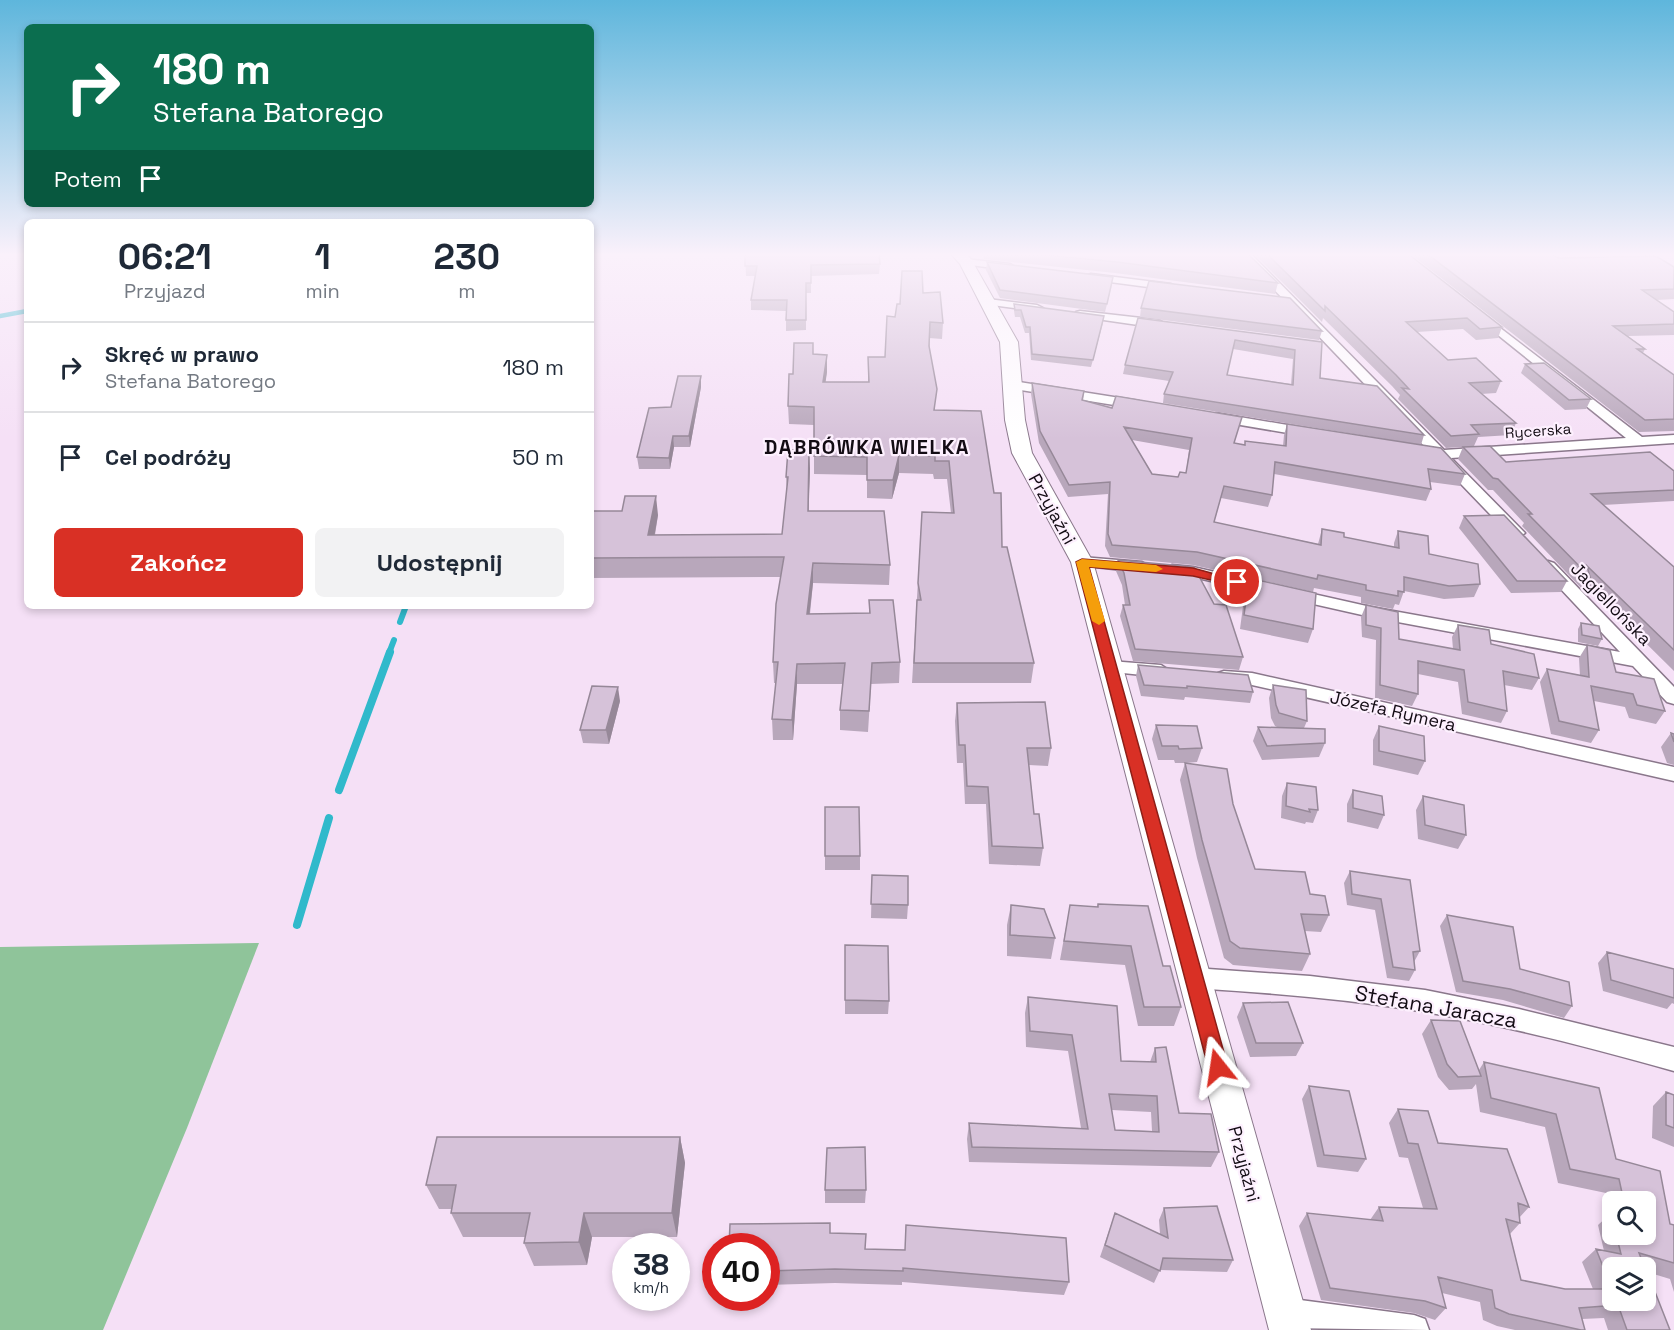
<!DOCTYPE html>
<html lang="pl">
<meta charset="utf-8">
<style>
body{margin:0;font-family:"Space Grotesk",sans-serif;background:#f2f2f3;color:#1f2937;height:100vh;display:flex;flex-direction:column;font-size:22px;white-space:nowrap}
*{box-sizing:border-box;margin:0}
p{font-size:20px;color:#747a83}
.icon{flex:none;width:33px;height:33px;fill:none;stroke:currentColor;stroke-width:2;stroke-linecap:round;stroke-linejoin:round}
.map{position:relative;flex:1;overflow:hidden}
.side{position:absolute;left:24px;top:219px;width:570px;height:390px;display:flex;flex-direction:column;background:#fff;border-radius:9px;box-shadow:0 3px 9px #0003}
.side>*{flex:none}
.guide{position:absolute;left:24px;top:24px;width:570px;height:183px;border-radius:9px;box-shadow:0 3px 9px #0003;background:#0b6e4f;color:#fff;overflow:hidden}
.buttons{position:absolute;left:1602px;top:1191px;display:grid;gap:12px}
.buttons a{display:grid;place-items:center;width:54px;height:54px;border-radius:9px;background:#fff;box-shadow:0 3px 9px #0003;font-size:30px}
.speed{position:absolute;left:612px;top:1233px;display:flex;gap:12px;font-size:30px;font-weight:700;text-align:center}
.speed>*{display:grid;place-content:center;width:78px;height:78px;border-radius:50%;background:#fff;box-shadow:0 3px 9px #0003;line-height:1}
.speed small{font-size:15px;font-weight:400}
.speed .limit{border:9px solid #d22;background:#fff;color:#111}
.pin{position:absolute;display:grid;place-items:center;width:51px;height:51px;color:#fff;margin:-26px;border:3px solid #fff;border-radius:50%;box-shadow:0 2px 6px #0007}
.me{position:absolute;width:66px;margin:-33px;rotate:345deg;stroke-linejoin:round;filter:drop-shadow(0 0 4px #0008)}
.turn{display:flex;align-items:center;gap:21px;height:126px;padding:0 30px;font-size:27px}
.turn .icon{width:78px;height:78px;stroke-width:2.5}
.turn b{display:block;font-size:42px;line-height:51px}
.then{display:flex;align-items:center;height:57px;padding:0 30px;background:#0003;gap:12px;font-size:22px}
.eta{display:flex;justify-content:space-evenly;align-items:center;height:102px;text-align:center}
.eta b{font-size:36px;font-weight:600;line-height:42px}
.action{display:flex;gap:12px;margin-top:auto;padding:12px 30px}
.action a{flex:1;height:69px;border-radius:9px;background:#d93025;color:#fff;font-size:24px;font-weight:600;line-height:69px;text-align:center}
.action a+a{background:#f2f2f3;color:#1f2937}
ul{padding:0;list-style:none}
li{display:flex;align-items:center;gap:18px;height:90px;padding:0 30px;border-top:2px solid #e0e1e3}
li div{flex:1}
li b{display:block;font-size:22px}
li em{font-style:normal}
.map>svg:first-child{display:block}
</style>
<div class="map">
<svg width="1674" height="1330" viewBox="0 0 1674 1330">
<rect width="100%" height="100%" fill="#f5e0f6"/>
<path fill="#8fc49a" d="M259,943L187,1128L103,1330H0V947Z"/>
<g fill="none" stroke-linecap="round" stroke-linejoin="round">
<path stroke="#30b9cb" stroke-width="4.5" d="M0,316L27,311"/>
<path stroke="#30b9cb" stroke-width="6" d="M400,622L406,606
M389,653L394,640"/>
<path stroke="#30b9cb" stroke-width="8" d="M339,790L390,652
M297,925L329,818"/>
<g stroke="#8a778b" stroke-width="3">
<path id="street" d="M1239,253H1250L1444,450L1626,438L1478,319L1476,317L1482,314L1642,437L1674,435V443L1451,458L1525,533L1517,538L1511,536L1435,457L1419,454V448L1425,447Z
M966,259L1010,264L1015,267L1010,270L962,264L961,262Z
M1091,274L1171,284L1177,287L1171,290L1087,279V275Z
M988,299L1037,305L1043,308L1037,311L984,304V300Z
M1080,311L1159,320L1165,324L1159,328L1076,316V312Z
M1013,381L1139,401L1146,405L1139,409L1008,388L1007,385Z
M1216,413L1311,429L1318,433L1311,437L1211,420L1209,417Z
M1082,557L1142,562L1150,567L1142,572L1076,565L1074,562Z
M1548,561L1554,563L1674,687V704L1667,702L1633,666L1371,617L1193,577L1172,575L1164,570L1172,565L1193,567L1371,607L1620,652L1542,569L1540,566Z
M1110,661L1161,665L1170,671L1161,677L1104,671L1101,667L1104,663Z
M1224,671L1252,673L1674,767V781L1252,685L1218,681L1215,677L1218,673Z
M1194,968L1310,976L1425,990L1519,1009L1674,1047V1071C1592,1048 1509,1026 1425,1012C1349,999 1271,993 1194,988L1186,985L1182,978L1186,971Z
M1285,1298L1414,1315L1425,1319L1429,1330L1285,1328L1274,1324L1270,1313L1274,1302Z"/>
</g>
<g stroke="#8a778b" stroke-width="2">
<path id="secondary" d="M950,253H965L971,259L1018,342L1025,420L1032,453L1093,562L1311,1330H1269L1071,562L1012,453L1005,420L1000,342L960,264Z"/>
</g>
<use href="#street" fill="#fff" fill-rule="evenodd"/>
<use href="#secondary" fill="#fff" fill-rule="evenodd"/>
</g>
<path fill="#b8a7bb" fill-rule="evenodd" d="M745,253L880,264L879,274L811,276V293H806V330L786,331V311L751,310V300L755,276H746Z
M983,253H1239L1278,283L1275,294L1115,273L984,259Z
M1253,253H1407L1502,327L1498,338L1476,340L1463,329L1417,332L1448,360L1501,381L1496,393L1481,394L1516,423L1511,435L1478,437L1474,446L1446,448L1398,399L1400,395L1392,386L1323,318L1322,322Z
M1409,253H1550L1559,258L1674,267V299L1656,300L1674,312V335L1628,336L1645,349L1643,353L1674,375V431L1639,432Z
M987,262L1112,285L1105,312L1000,298L986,270Z
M923,293L943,323L942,339L929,338L935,410L1002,547L1034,663L1031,683H912L922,512L951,513L947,479H934L933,474L899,473L892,499L867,498V475L814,474V425L789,424L788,406L813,354L827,355V372L825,382H868V357H885L895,317L900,304Z
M1014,304L1103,323L1091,367L1031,360L1029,333H1025L1020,317H1015L1014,311Z
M1141,308L1322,331L1319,340L1140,317Z
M1138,318L1322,342L1320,378L1424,435L1421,445L1163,403L1164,394L1169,381L1123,374L1125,365ZM1233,349L1293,359L1291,384L1227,375Z
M1525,364L1591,399L1586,409L1565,410L1521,373Z
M701,376V387L690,447H674L670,469H639L637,457L671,407Z
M1032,383L1084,391L1083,401L1234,444L1244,445L1283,446L1284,435L1287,424L1465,474L1460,486L1430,482L1431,489L1426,501L1274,474L1272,495L1268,507L1221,498L1214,522L1318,544L1322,529L1344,537L1394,547V543L1398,531L1429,554L1480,584L1474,597L1444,599L1404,591L1399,605L1395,604L1393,609L1361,603V597L1314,588L1313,592L1193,565L1110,557L1105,546L1108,494L1068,497L1039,443L1031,394ZM1132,440L1189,450L1186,473L1178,477L1152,474Z
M1463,447L1506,462L1674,471V501L1603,505L1674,567V671L1586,584L1583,590L1522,526L1524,523L1493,490H1488L1458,459Z
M810,468L808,511L890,565L889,585L813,583L810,614L869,613V600L900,662L899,683L871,684L868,732L840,730V710L843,684H797L793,740H773L772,719L776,683H774L773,662L781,577L591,578V511L658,515L655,535L782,534L787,492L786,477Z
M1464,516L1567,581L1561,592L1511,593L1459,528Z
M1118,560L1243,657L1239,670L1133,661L1120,616L1123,605H1125L1122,585L1116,571Z
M1249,578L1313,629L1308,643L1240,629L1245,591Z
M1366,605L1399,639L1453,649L1452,637L1458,625L1491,644L1539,678L1532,690L1504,685L1507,711L1501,723L1462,714L1458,682L1418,674V694L1412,706L1375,698L1376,640L1362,637L1361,617Z
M1581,623L1602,639L1598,646L1578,642V629Z
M1587,645L1616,672L1665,711L1656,724L1629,718L1625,707L1594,701L1599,730L1591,743L1551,734L1540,682L1547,669L1580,676L1579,658Z
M1138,665L1253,692L1250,703L1185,697L1184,700L1141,696L1136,676Z
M1273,685L1307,721L1304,728L1325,743L1319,757L1262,760L1253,741L1258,727L1279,728L1275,726L1271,718L1269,698Z
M620,701L609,744L583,743L580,730Z
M957,703L1051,748L1048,766L1029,765L1034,814L1043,848L1040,866L989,864L986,804H965L963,763H957L955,721Z
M1156,725L1202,748L1197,762L1186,763L1233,804L1255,869L1310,894L1329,915L1321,932L1305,931L1310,954L1302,971L1233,965L1224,958L1197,858L1180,780L1185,763H1175L1174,760H1158L1152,739Z
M1379,726L1425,761L1418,775L1373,765V740Z
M1671,733L1674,734V765L1667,763L1661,747Z
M1287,783L1318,810L1313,823L1306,822L1305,824L1281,818L1282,796Z
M1353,790L1384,815L1378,829L1347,822V804Z
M1423,796L1466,835L1458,849L1418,839L1416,810Z
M825,807L860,856V870H825Z
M1350,871L1410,880L1420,951L1414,962L1415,970L1409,981L1387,978L1375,910L1347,905L1344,883Z
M872,875L908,905L907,919L871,918Z
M1098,904L1163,966L1181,1007L1174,1026H1138L1125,965L1060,960L1070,905L1097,907Z
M1011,905L1055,938L1051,959L1007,956V925Z
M1447,915L1572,1006L1564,1018L1503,1000L1456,992L1440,926Z
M845,945L889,1001L888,1014H845Z
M1607,952L1674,969V1004L1672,1003L1667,1009L1603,991L1598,963Z
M1028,997L1121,1061L1150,1062L1155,1048L1179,1113L1219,1152L1211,1167L969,1162L967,1139L969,1123L1081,1128L1068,1051L1026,1047L1025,1013ZM1112,1110L1151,1112L1152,1131L1115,1130Z
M1243,1003L1303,1043L1296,1056L1250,1057L1237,1017Z
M1431,1020L1479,1070L1484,1062L1599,1088L1616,1159L1670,1224L1674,1225V1292L1670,1279L1647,1272L1670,1330H1608L1604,1318L1582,1319L1585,1330H1515L1497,1326L1483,1320L1480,1302L1442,1293L1446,1308L1435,1320L1414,1313L1321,1300L1299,1226L1307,1213L1370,1220L1379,1207L1423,1208L1408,1158L1399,1157L1389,1123L1398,1109L1438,1143L1529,1207L1519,1218L1520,1223L1510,1234L1521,1280L1565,1289H1593L1582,1262L1596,1249L1604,1251L1598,1225L1611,1213L1606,1193L1558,1183L1545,1127L1480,1112L1476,1084L1472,1089L1449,1090L1438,1077L1422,1034ZM1612,1202H1646V1234H1612Z
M1309,1086L1366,1159L1358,1172L1317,1167L1302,1099Z
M1666,1092L1674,1095V1147L1652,1138L1653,1106Z
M680,1137L685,1163L677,1237H592L587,1265L534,1266L524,1243L525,1237H463L451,1213L452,1209H439L426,1185Z
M825,1190H866L865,1203H825Z
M1164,1208L1233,1260L1227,1272L1160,1270L1154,1283L1100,1257L1115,1213L1160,1234L1159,1220Z
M906,1225L1069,1282L1064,1295L902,1282V1285L835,1283L766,1285V1246L830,1233L865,1249L905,1250Z"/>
<path fill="#968898" d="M827,355V372L823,400V382Z
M701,376V387L690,447L689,436Z
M673,436L674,447L670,469L669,458Z
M809,449L810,468L808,531V511Z
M899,455V473L892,499L893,480Z
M656,496L658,515L651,555L648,535Z
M813,563V583L807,635V614Z
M797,664V684L793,740L792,720Z
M618,687L620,701L609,744L606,730Z
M680,1137L685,1163L677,1237L672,1213Z
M584,1213L592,1237L587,1265L579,1242Z"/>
<path fill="#d6c2d9" stroke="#968898" stroke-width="1.5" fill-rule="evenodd" d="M745,253H879L880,264L811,265V283H806V320H786L787,300H751L757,266H745Z
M1024,253H1239L1248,254L1278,283L1117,262Z
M1266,253H1407L1502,327L1480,329L1467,318L1406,322L1448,360L1476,358L1501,381L1469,383L1516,423L1471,425L1479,434L1451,436L1402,388L1409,389L1396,375L1325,306V311Z
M1426,253H1550L1559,258L1656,256L1674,267V289L1642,290L1674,312V324L1613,326L1645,349H1637L1674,375V419L1645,420Z
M987,262L1113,277L1107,304L1000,290Z
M902,271H922L923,293L940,292L943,323L930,322L929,346L937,389L934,410L981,411L994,493H1001L1002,547H1007L1034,663H914L917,600H921L918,583L922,512L954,513L949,461H935V456L899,455L893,480H867V457L814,456V407L788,406L789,374H793L794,343H813V354L827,355L823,382H869L868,357H885L887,316L895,317L897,304H900Z
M1149,281L1290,298L1322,331L1141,308Z
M1014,304L1104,316L1093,360L1032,354L1030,327H1026L1021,310H1015Z
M1138,318L1322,342L1320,378L1377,386L1424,435L1164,394L1173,372L1125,365ZM1235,340L1295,350L1293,385L1227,375Z
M1544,363L1591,399L1569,400L1525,364Z
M678,376H701L689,436H673L669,458L637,457L649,408L671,407Z
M1032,383L1084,391L1082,400L1112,408L1116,396L1242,417L1234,443L1245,445V441L1286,446L1287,424L1441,448L1465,474L1428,469L1431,489L1275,462L1272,495L1224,486L1214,522L1321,545L1322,529L1344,533V537L1399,548L1398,531L1428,536L1429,554L1478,564L1480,584L1449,586L1404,577V592L1398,591V596L1366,590V585L1318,575L1317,579L1197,552L1112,545L1108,534L1110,482L1069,485L1040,431ZM1124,427L1192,438L1186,473L1180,472L1178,477L1152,474Z
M1490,446L1506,462L1650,452L1674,471V490L1591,494L1674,567V650L1587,566L1590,577L1528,514H1532L1498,479L1493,478L1463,447Z
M809,449L808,511H884L890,565L813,563L807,614L870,613L869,600H893L900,662L872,663L869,711L840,710L845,663L797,664L792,720L772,719L778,662H773L776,604L784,557L591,558V511H622L625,496H656L648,535L782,534L788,477H786L788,450Z
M1504,515L1567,581H1517L1464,516Z
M1118,560L1194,567L1214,604L1226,605L1243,657L1135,649L1123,605H1130L1124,573Z
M1249,578L1316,593L1313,629L1244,615Z
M1366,605L1398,612L1399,639L1460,650L1458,625L1489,630L1491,644L1534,654L1539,678L1503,671L1507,711L1468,702L1464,670L1418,661V694L1380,685L1381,628L1366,625Z
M1581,623L1599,626L1602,639L1582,635Z
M1587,645L1610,650L1616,672L1654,679L1665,711L1637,705L1633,694L1591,686L1599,730L1559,721L1547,669L1589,677Z
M1138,665L1248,675L1253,692L1187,686V688L1144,685Z
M1273,685L1306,690L1307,721L1279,713L1276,705Z
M592,686L618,687L606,730H580Z
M1045,702L1051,748H1027L1034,814H1039L1043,848L992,846L988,787L967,786L965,745H959L957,703Z
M1156,725L1197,726L1202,748L1179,749L1178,746H1162Z
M1379,726L1424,736L1425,761L1379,751Z
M1258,727L1325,729V743L1267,746Z
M1671,733L1674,734V742Z
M1185,763L1227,769L1233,804L1255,869L1305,872L1310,894L1325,896L1329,915L1301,914L1310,954L1240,948L1230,941L1202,840Z
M1287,783L1316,787L1318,810L1309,809L1310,812L1286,806Z
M1353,790L1382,796L1384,815L1353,808Z
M1423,796L1464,805L1466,835L1425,825Z
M825,807H859L860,856H825Z
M1350,871L1410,880L1420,951L1413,952L1415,970L1393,967L1381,899L1352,894Z
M872,875L908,876V905L871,904Z
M1098,904L1148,906L1163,966H1170L1181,1007H1144L1131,946L1064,941L1070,905L1098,907Z
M1011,905L1044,909L1055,938L1010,935Z
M1447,915L1513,927L1520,969L1569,982L1572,1006L1510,989L1463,981Z
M845,945L888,946L889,1001L845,1000Z
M1607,952L1674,969V998L1611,980Z
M1028,997L1117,1006L1121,1061L1156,1062L1155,1048L1166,1047L1179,1113L1211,1114L1219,1152L972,1147L969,1123L1088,1129L1072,1035L1030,1031ZM1109,1094L1157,1096L1159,1132L1115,1130Z
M1288,1002L1303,1043H1256L1243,1003Z
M1431,1020L1460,1021L1481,1076L1458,1077L1447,1064Z
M1484,1062L1599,1088L1616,1159L1660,1171L1670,1224L1674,1225V1263L1639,1253L1645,1268H1612V1300H1646V1269L1670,1330H1627L1618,1305L1579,1308L1585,1330H1581L1509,1314L1495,1308L1492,1290L1438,1277L1446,1308L1425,1301L1330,1288L1307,1213L1383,1221L1379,1207L1437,1209L1418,1144L1408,1143L1398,1109L1428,1111L1438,1143L1507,1149L1529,1207L1518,1203L1520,1223L1506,1219L1521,1280L1565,1289H1612L1596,1249L1621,1254L1616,1234H1646V1202H1624L1619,1179L1570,1169L1556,1114L1491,1098Z
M1309,1086L1349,1091L1366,1159L1324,1155Z
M1666,1092L1674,1095V1128L1666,1125Z
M437,1137H680L672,1213H584L579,1242L524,1243L530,1213H451L456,1185H426Z
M865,1147L866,1190H825L827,1148Z
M1217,1206L1233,1260L1163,1258L1160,1271L1105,1245L1115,1213L1168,1238L1164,1208Z
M830,1223V1233L866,1234L865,1249L905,1250L906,1225L1066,1238L1069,1282L903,1268V1271L835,1269L766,1271V1246H729L730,1224Z"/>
<linearGradient id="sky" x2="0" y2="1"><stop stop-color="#5eb6dc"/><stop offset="0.58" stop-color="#faf1fb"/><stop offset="1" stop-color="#faf1fb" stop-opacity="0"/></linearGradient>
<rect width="1674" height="439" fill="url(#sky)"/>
<path fill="#d93025" stroke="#8d1f18" stroke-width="1.5" d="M1082,559L1193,568L1244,582L1237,586L1193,576L1089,567L1228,1067L1225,1074L1218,1076L1211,1074L1208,1067L1076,562Z"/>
<path fill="#f59e0b" d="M1082,559L1156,565L1163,569L1156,572L1089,567L1105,621L1099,625L1092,621L1076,562Z"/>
<g text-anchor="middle" stroke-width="4.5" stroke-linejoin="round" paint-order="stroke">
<g font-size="15" fill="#130c14" stroke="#fdf0fe">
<text transform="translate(1538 431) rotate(-4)" y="5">Rycerska</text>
</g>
<g font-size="18" fill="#130c14" stroke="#fdf0fe">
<text transform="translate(1052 509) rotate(61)" y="6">Przyjaźni</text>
<text transform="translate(1611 604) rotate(46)" y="6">Jagiellońska</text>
<text transform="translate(1393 711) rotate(13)" y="6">Józefa Rymera</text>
<text transform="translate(1244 1164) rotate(75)" y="6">Przyjaźni</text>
</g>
<g font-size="20" font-weight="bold" letter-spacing="1.5" fill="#130c14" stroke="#fdf0fe">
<text x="867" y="454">DĄBRÓWKA WIELKA</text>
</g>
<g font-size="21" fill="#130c14" stroke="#fdf0fe">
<text transform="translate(1436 1007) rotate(10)" y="7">Stefana Jaracza</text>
</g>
</g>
</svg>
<div class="buttons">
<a><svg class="icon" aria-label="search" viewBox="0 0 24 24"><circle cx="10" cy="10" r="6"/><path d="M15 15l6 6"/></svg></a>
<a><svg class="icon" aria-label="layers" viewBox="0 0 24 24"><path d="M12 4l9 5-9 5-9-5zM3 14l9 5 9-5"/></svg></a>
</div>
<div class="speed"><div>38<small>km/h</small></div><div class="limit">40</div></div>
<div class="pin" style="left:1237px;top:582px;background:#d93025"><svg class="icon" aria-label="arrive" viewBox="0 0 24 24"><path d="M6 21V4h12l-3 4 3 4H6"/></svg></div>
<svg class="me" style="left:1218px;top:1067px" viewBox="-20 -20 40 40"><path d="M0-17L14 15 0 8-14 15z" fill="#d93025" stroke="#fff" stroke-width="4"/></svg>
<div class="guide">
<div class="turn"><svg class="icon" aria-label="right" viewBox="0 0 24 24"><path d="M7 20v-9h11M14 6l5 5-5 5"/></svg><div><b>180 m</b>Stefana Batorego</div></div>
<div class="then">Potem<svg class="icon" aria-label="arrive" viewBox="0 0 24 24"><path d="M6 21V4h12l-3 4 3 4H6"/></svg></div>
</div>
<section class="side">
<div class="eta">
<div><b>06:21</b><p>Przyjazd</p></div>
<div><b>1</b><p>min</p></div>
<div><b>230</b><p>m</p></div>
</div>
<ul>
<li><svg class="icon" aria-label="right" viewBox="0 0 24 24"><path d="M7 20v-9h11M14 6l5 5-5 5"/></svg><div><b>Skręć w prawo</b><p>Stefana Batorego</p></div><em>180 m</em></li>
<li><svg class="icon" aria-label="arrive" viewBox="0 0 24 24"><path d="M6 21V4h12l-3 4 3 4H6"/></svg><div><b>Cel podróży</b></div><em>50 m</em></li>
</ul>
<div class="action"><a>Zakończ</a><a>Udostępnij</a></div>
</section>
</div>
